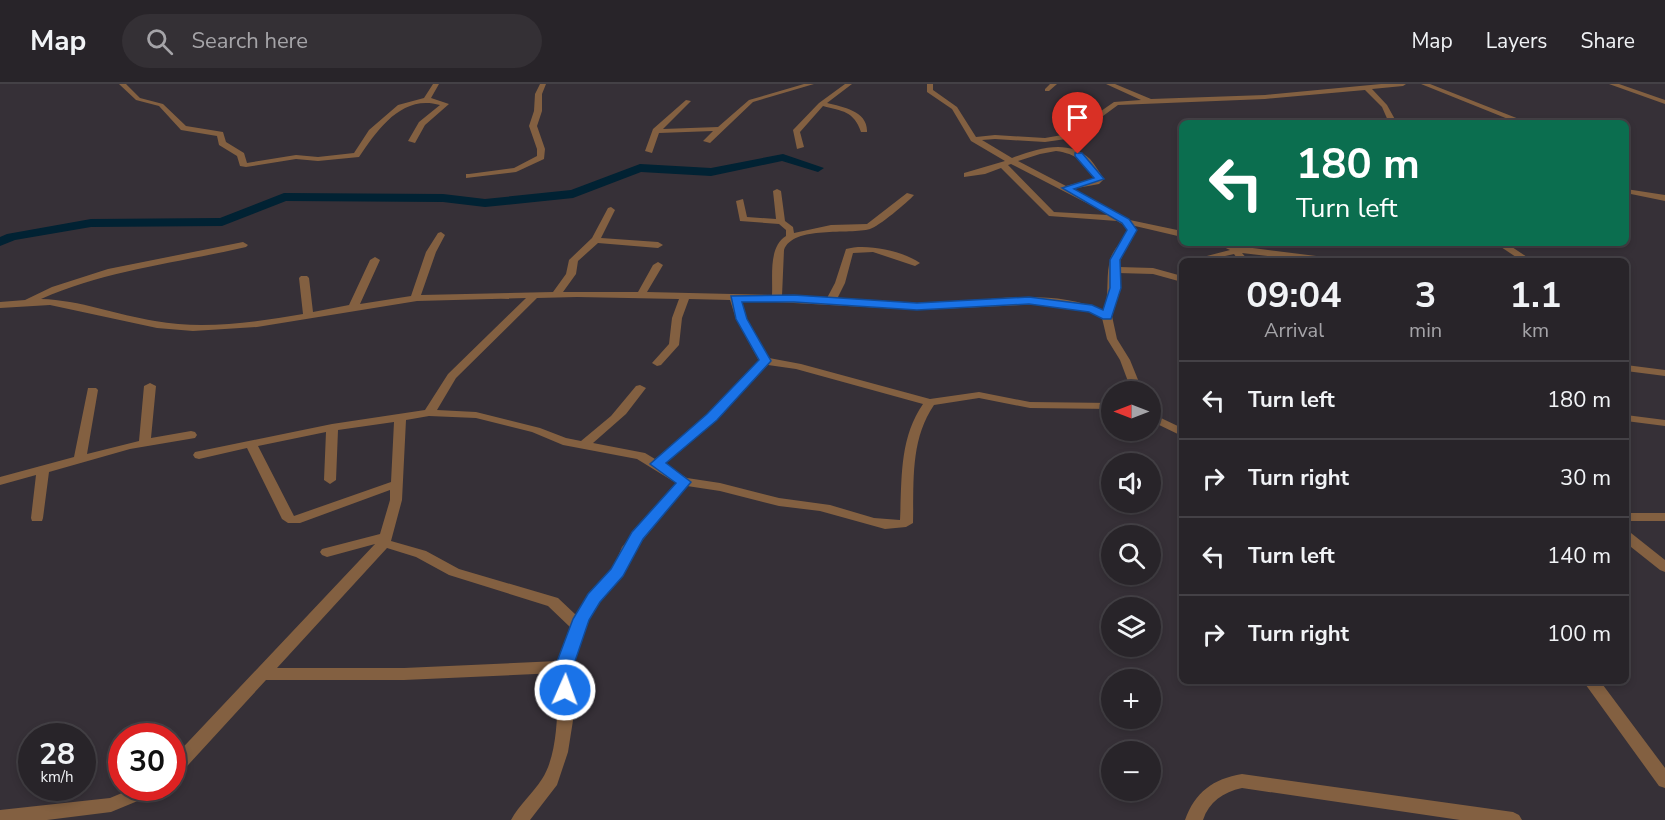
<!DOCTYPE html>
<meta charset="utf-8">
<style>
body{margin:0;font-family:"Nunito Sans",sans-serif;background:#343035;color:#f1f3f6;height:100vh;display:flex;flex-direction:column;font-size:22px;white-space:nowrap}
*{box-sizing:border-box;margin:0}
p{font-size:20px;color:#a5a4a8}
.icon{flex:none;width:33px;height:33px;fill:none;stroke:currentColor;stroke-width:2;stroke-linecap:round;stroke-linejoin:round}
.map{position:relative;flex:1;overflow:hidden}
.panel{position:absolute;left:1179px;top:174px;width:450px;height:426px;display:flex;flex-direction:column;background:#282429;border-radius:9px;box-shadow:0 3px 9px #0003,0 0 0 2px #444146}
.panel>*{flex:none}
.guide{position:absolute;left:1179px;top:36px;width:450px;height:126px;border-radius:9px;box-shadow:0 3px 9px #0003,0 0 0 2px #444146;background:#0b6e4f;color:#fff;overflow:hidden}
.needle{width:39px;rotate:270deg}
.buttons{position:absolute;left:1101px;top:297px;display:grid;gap:12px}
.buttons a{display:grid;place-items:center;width:60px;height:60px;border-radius:50%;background:#282429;box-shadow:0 3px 9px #0003,0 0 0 2px #444146;font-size:30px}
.speed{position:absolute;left:18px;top:639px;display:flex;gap:12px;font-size:30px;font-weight:700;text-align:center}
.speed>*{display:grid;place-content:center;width:78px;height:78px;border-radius:50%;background:#282429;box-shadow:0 3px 9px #0003,0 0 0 2px #444146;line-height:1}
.speed small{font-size:15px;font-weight:400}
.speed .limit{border:9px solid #d22;background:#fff;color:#111}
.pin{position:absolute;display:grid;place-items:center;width:51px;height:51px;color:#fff;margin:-62px -26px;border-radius:50% 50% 50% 0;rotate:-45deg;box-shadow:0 0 6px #0007}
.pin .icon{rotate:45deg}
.me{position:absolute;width:66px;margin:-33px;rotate:2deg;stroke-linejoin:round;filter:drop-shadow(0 0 4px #0008)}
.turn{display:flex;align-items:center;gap:21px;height:126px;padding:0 18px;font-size:27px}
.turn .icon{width:78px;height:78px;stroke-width:2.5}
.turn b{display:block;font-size:42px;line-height:51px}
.eta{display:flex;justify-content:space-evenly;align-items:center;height:102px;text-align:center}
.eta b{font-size:36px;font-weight:700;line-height:42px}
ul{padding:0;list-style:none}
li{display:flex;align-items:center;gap:18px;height:78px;padding:0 18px;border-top:2px solid #444146}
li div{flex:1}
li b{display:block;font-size:22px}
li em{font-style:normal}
header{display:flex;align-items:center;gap:36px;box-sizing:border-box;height:84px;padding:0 30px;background:#282429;border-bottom:2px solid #444146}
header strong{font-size:28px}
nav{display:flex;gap:33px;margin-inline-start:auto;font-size:21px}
.search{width:420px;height:54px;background:#343035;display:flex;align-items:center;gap:15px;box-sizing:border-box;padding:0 21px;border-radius:33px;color:#a5a4a8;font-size:22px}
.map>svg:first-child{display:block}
</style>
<header>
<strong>Map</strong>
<div class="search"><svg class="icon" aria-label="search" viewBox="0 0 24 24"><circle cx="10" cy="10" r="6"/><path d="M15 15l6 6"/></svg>Search here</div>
<nav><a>Map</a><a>Layers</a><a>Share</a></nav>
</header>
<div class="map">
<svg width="1665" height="736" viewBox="0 0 1665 736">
<rect width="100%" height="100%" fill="#363037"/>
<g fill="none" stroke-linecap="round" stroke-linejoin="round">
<path fill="#012233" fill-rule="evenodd" d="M783,70L824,84L818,88L782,77L711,92L641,88L573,114L485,123L443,118L286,117L222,142L91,143L15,156L0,162V153L7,150L91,135L220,134L284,109L443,110L485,115L571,106L640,80L711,84Z"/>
<path fill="#836041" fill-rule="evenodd" d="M119,0H126L140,14L163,20L186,42L223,48L226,58L244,69L247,79L296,71L318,73L354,69L369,46L398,21L424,14L433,0H439L431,14L449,20L425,41L415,59L408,57L419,38L440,21C402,10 378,45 359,73L318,77L296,75L246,83L240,82L237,72L219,61L217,52L181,46L159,22L136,16Z
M540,0H546L542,10V27L537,42L545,65L544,75L516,88L466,94V90H469L514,84L537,72V65L529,42L534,27L535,10Z
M804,0H814L753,18L710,59L703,57L713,47L659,49L652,69L645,67L653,45L686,16L691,17L663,45L718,43L749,16Z
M845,0H852L827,19C843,23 868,27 867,48H861C854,27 842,27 823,22L800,48L804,63L797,65L793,46L819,19Z
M927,0H933V6L957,23L976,53L995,51L1045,54L1068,50L1114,18L1141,16L1106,0H1115L1151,15L1265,11L1381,0H1406L1403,2L1372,5L1387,21L1397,39H1389L1382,23L1365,6L1265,15L1118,21L1073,54L1045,58L995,55L982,56L1012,74C1036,65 1068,54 1090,75C1095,81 1100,89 1104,95L1099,100L1072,105L1125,135L1182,147V153L1135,142C1136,157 1121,167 1119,183L1153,184L1182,192V198L1153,190L1118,189L1117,217L1112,232L1117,255L1130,276L1143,308H1132L1120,276L1107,255L1102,234L1085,226L1041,220L919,226L740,216L746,235L769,274L801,280L930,315L979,308L1030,318L1112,319V325L1030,324L979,314L934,321C910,356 914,398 913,439L906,443L885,445L820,427L779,422L720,407L687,402L633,468L623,491L599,518L588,536L572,583L574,630L568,668L557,701L530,736H511C519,721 533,709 542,695C559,669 558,619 557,589L404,596H266L178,692L172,694V675L375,460L327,473L322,471L320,468L322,465L380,450L390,416V406L300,439H288L282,435L247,364L199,375L195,374L193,371L195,368L332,340L425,326L448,290L526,214L417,217L257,243L193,247L157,244L50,221L0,224V218L25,216L52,203L108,185L243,158L248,161L246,163C177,179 107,186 41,215C80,216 117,231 155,237C204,246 255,238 303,230L299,194L301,192H307L309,194L313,228L349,221L370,176L375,173L380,176L360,220L411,212L426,168L438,149L441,148L445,151L436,168L421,211L553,208L566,190L569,176L592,154L608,124L611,123L615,126L601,154L658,158L663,161L658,164L598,159L578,177L576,190L563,208H638L653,181L658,178L663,181L647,208L772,211C773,193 768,163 786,152V146L779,140L740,137L736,117L743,115L747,133L776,135L773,107L777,105L781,107L785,137L793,143L794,149L831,141L867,140L907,109L914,111C908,118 878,143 870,145C850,151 793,141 784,166L782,212L827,214L835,199L846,165C866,159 903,167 920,179L915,182L873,168L853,169L845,199L837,215C864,217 892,220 920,220C980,219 1046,201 1104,227C1110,209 1105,190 1111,173C1115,162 1126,156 1127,143L1117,137L1049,132L1001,84L985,90L964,93V89L1005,77L971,57L952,25L927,8ZM1056,67C1077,70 1083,77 1096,94L1066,102L1018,77L1040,70ZM1011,80L1102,127L1108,131L1054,128L1008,81ZM577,213L679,215L672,234L669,260L652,279L657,282L661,281L679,261L682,234L689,215L730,216L736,235L759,277L708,331L655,375L645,369L593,359L626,330L646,304L640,301L636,302L611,332L581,357L566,354L540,344L476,328L437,326L456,294L537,214ZM768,281L796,285L923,320C899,355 902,395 900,436L874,434L830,421L779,414L720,399L687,394L664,380L716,335ZM429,332L476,334L532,348L563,361L637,375L676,399L622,463L612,486L589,510L576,531L558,514L459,485L426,467L391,457L402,416L406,336ZM394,338L391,398L294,432L258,362L326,348L324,396L330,400L336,396L338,346ZM387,464L416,473L449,491L548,522L571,544L558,577L404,584H277Z
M1050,0H1057L1049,7H1045V5Z
M1421,0H1430L1529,39H1518Z
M1609,0H1619L1665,16V20Z
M1626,105L1665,111V117L1626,109Z
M1215,159H1228L1237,162L1332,174L1337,177H1310L1242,169L1249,177H1239L1234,170L1203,177V173L1230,166Z
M1495,159H1506L1533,177H1522Z
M1626,281L1665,286V292L1626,287Z
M150,299L156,302L151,354L191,347L195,348L197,351L195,354L130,365L49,388L43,434L42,437H32L31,434L36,391L0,401V393L74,373L88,304H96L98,306L87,370L139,357L144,302Z
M1150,326L1163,335L1182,344V352L1155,339L1150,335Z
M1626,331L1665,336V342L1626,337Z
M1626,429H1665V437H1626Z
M1626,448L1631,449L1665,476V488L1660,486L1626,459Z
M1583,597H1600L1665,684V704L1659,702Z
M1242,690L1513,728L1519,731L1522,736H1460L1242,704C1223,708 1209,718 1203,736H1185C1195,708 1213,695 1242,690Z
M134,704H159L157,709L111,728L47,736H0V726L110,714Z"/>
</g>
<path fill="#1a73e8" stroke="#114b97" stroke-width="1.5" d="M1075,69H1082L1104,95L1074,105L1129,135L1137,146L1120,176L1121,204L1111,235H1103L1089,228L1029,220L917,226L794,218H742L747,235L771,277L717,336L666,379L691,398L643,455L623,492L600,518L589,536L573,583L574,606L571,611H559L555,583L573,535L588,510L611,485L632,448L676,399L650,380L707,330L759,276L736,235L731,212L794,211L917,219L1029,213L1092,221L1103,226L1110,204V176L1127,146L1122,139L1062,104L1094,94L1075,72Z"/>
</svg>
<div class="buttons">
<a><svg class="needle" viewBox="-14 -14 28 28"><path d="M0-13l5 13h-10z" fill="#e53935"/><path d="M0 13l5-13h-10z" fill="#a5a4a8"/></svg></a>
<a><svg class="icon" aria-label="sound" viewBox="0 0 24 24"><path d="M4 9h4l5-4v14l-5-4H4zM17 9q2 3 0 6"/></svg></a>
<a><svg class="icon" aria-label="search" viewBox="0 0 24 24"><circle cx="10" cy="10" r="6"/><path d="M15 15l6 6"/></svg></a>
<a><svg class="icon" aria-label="layers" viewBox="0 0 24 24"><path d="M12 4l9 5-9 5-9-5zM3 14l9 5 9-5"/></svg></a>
<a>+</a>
<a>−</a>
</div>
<div class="speed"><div>28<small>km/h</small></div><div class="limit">30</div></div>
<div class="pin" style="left:1078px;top:70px;background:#d93025"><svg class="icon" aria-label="arrive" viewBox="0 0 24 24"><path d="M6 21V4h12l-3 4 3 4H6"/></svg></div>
<svg class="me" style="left:565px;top:606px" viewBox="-20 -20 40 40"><circle r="17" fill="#1a73e8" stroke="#fff" stroke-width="3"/><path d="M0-11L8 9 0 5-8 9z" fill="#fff"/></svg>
<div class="guide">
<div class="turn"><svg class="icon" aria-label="left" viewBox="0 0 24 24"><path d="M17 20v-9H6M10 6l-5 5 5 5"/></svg><div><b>180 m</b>Turn left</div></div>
</div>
<section class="panel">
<div class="eta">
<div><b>09:04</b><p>Arrival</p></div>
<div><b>3</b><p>min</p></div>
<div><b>1.1</b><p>km</p></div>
</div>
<ul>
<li><svg class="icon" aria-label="left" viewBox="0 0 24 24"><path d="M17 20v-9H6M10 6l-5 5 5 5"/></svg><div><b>Turn left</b></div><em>180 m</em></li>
<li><svg class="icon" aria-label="right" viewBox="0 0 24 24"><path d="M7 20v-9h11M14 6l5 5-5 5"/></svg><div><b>Turn right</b></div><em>30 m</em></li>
<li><svg class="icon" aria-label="left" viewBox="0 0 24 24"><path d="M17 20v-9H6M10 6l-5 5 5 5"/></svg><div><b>Turn left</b></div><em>140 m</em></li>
<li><svg class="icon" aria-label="right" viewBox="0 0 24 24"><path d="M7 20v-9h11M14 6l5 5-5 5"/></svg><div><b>Turn right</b></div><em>100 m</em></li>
</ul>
</section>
</div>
